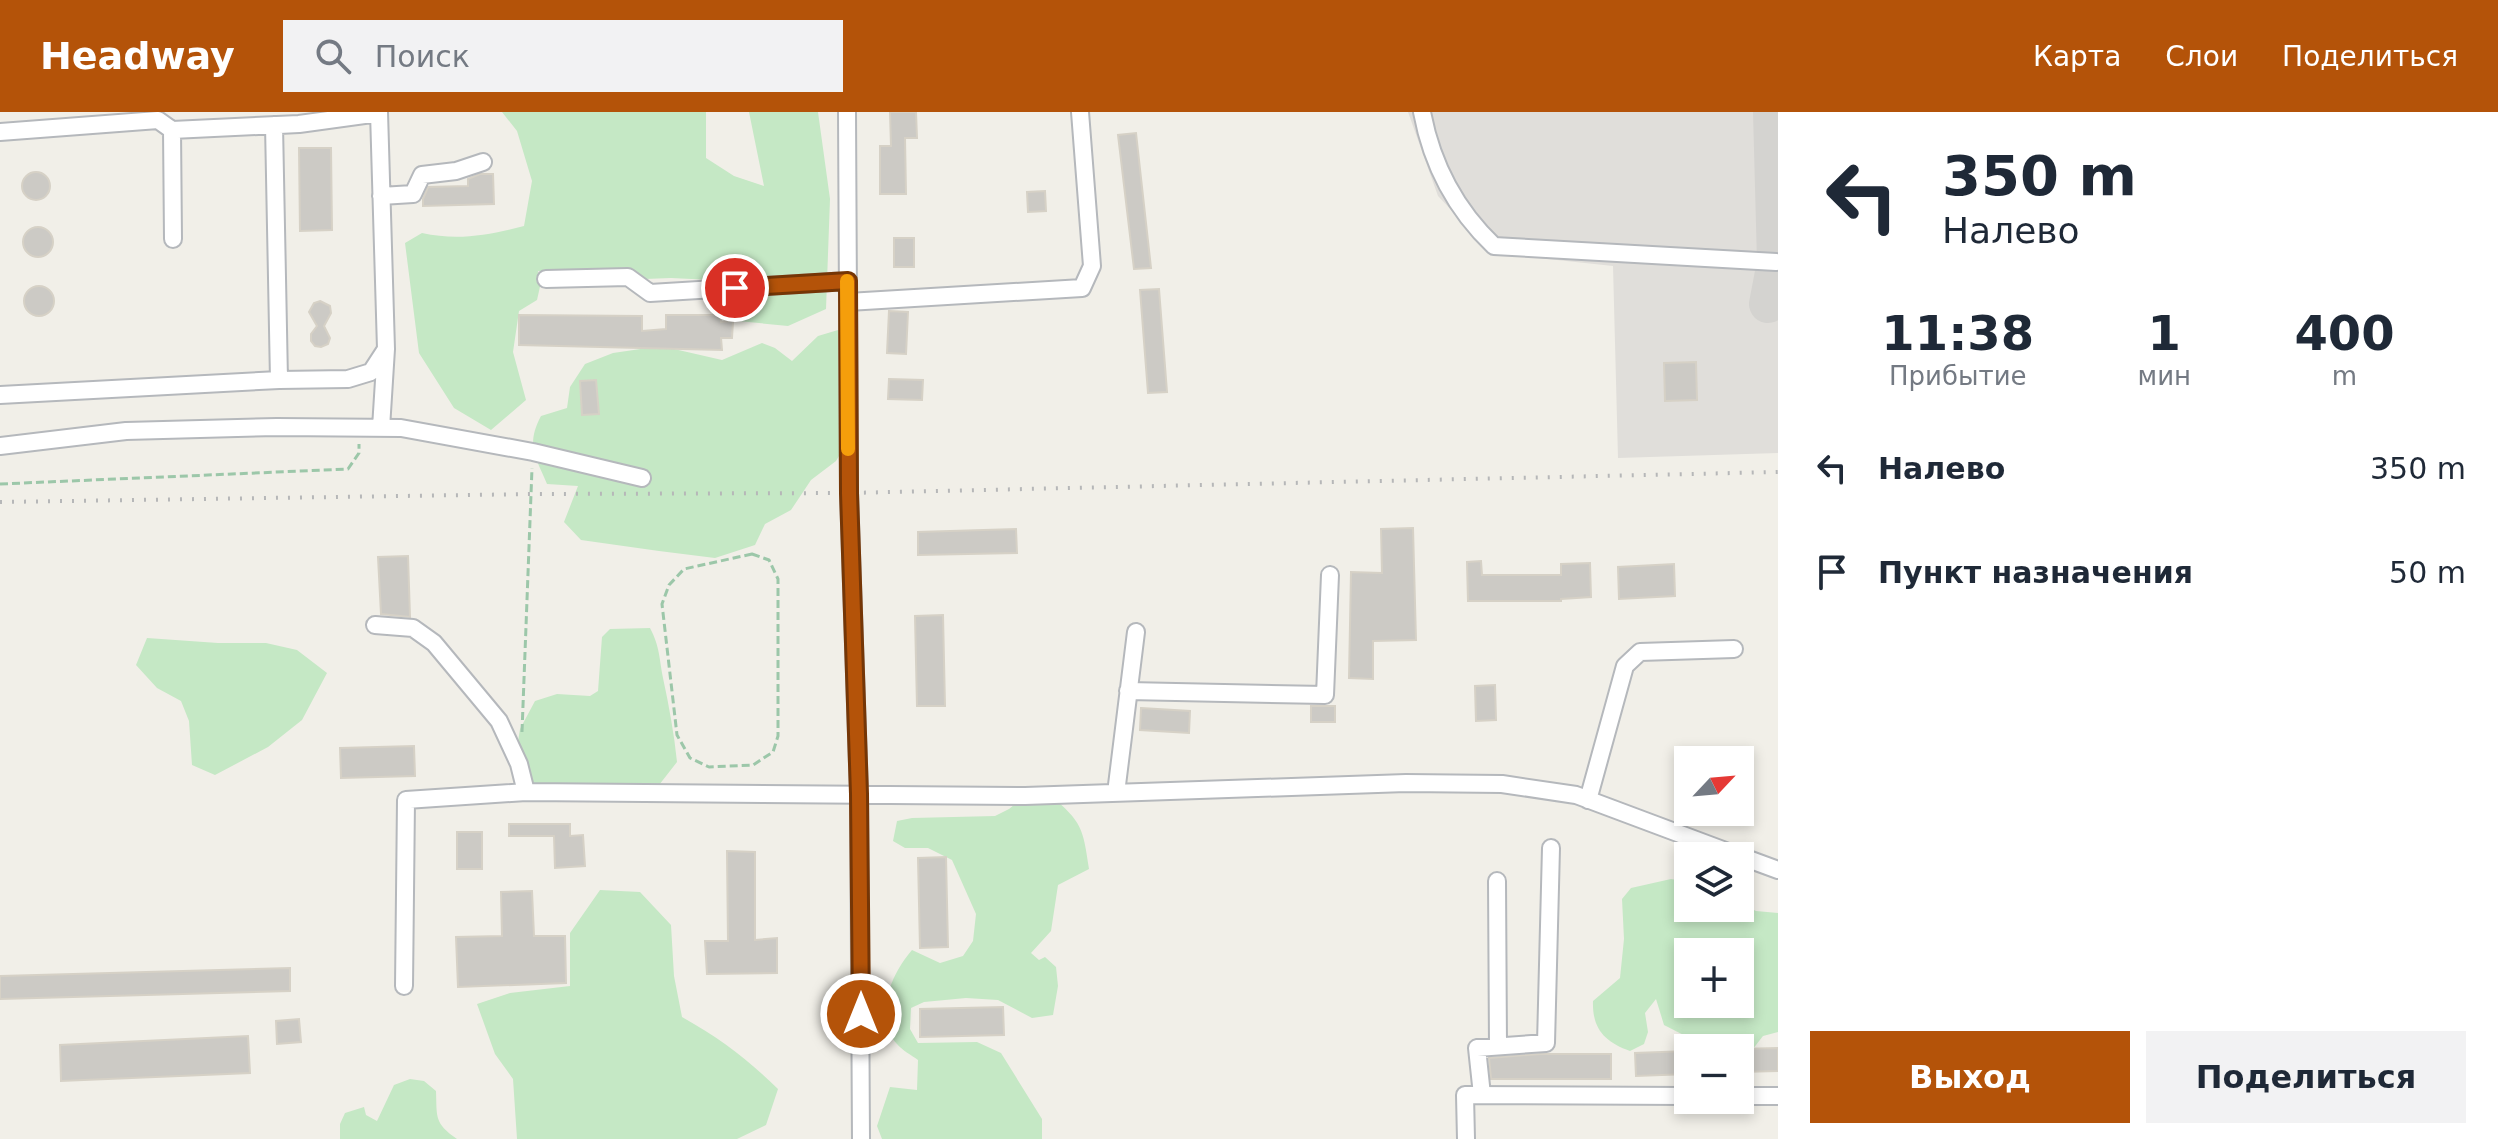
<!DOCTYPE html>
<html lang="ru">
<meta charset="utf-8">
<style>
body{margin:0;font-family:"DejaVu Sans",sans-serif;background:#f2f2f3;color:#1f2937;height:100vh;display:flex;flex-direction:column;font-size:30px;white-space:nowrap}
*{box-sizing:border-box;margin:0}
p{font-size:26px;color:#747a83}
.icon{flex:none;width:44px;height:44px;fill:none;stroke:currentColor;stroke-width:2;stroke-linecap:round;stroke-linejoin:round}
.map{position:relative;flex:1;overflow:hidden}
.sheet{display:flex;flex-direction:column;background:#fff;width:720px}
.sheet>*{flex:none}
.hud{background:#fff;color:#1f2937;overflow:hidden}
.needle{width:52px;rotate:64deg}
.tools{position:absolute;left:1674px;top:634px;display:grid;gap:16px}
.tools a{display:grid;place-items:center;width:80px;height:80px;border-radius:0px;background:#fff;box-shadow:0 4px 12px #0003;font-size:40px}
.pin{position:absolute;display:grid;place-items:center;width:68px;height:68px;color:#fff;margin:-34px;border:4px solid #fff;border-radius:50%;box-shadow:0 2px 8px #0007}
.me{position:absolute;width:88px;margin:-44px;rotate:0deg;stroke-linejoin:round;filter:drop-shadow(0 0 6px #0008)}
.turn{display:flex;align-items:center;gap:28px;height:168px;padding:0 32px;font-size:36px}
.turn .icon{width:104px;height:104px;stroke-width:2.5}
.turn b{display:block;font-size:56px;line-height:68px}
.eta{display:flex;justify-content:space-evenly;align-items:center;height:136px;text-align:center}
.eta b{font-size:48px;font-weight:700;line-height:56px}
.cta{display:flex;gap:16px;margin-top:auto;padding:16px 32px}
.cta a{flex:1;height:92px;border-radius:0px;background:#b45309;color:#fff;font-size:32px;font-weight:700;line-height:92px;text-align:center}
.cta a+a{background:#f2f2f3;color:#1f2937}
ul{padding:0;list-style:none}
li{display:flex;align-items:center;gap:24px;height:104px;padding:0 32px}
li div{flex:1}
li b{display:block;font-size:30px}
li em{font-style:normal}
header{display:flex;align-items:center;gap:48px;box-sizing:border-box;height:112px;padding:0 40px;background:#b45309;color:#fff}
header strong{font-size:38px}
nav{display:flex;gap:44px;margin-inline-start:auto;font-size:28px}
.search{width:560px;height:72px;background:#f2f2f3;display:flex;align-items:center;gap:20px;box-sizing:border-box;padding:0 28px;border-radius:0px;color:#747a83;font-size:30px}
main{display:flex;flex:1;min-height:0}
.map>svg:first-child{display:block}
</style>
<header>
<strong>Headway</strong>
<div class="search"><svg class="icon" aria-label="search" viewBox="0 0 24 24"><circle cx="10" cy="10" r="6"/><path d="M15 15l6 6"/></svg>Поиск</div>
<nav><a>Карта</a><a>Слои</a><a>Поделиться</a></nav>
</header>
<main>
<div class="map">
<svg width="1778" height="1027" viewBox="0 0 1778 1027">
<rect width="100%" height="100%" fill="#f1efe8"/>
<path fill="#e0deda" d="M1408,0H1778V341L1618,346L1613,154L1492,141L1438,84Z"/>
<path fill="#c5e8c5" fill-rule="evenodd" d="M502,0H706V46L734,64L764,74L749,0H818L830,87L826,197L788,214L738,209L712,192V168L671,166L619,168L584,161L538,159L541,170L537,188L519,199L513,240L526,288L491,318L454,296L419,241L405,131L422,121C458,129 489,123 524,114L532,69L517,19Z
M838,218L848,246V329L836,349L811,368L791,398L765,412L755,433L715,446L659,439L581,428L564,410L578,374L547,372C535,344 526,332 541,304L567,296L570,275L585,252L613,241L661,234L722,248L762,231L775,236L792,249L818,224Z
M650,516C660,535 659,546 663,566C669,594 674,621 677,650L659,673L609,678L568,689L535,684L514,655L520,617L535,589L557,582L590,584L598,579L602,525L610,517Z
M147,526L218,531H266L297,538L327,561L302,608L268,635L215,663L192,653L189,609L181,589L157,576L136,553Z
M1050,683C1082,710 1083,716 1089,757L1058,773L1051,819L1031,841L1039,848L1045,845L1056,855L1058,874L1053,903L1032,906L998,888L966,886L924,890L911,896L910,917L918,931L977,930L1001,941L1042,1007V1027H882L877,1014L890,975L917,978L918,948C911,943 902,938 897,932C872,905 892,861 912,838L940,851L963,844L973,829L976,802L952,748L928,736H905L893,729L897,709L912,706L995,704L1009,697L1025,684Z
M1671,767L1688,770V796H1740V791L1756,799L1778,801V920L1763,924L1749,942L1740,943V936H1709L1664,913L1656,887L1645,901L1648,920L1644,932L1630,939C1605,930 1592,917 1593,889L1620,866L1624,827L1622,787L1631,776ZM1688,840H1740V892H1688Z
M600,778L640,780L671,813L674,864L682,905C721,927 746,946 778,977L766,1013L737,1027H517L513,967L495,942L477,892L510,881L570,874V821Z
M410,967L424,969L436,979C437,1005 434,1011 457,1027H340V1012L345,1001L364,995L366,1003L377,1009L394,973Z"/>
<g fill="none" stroke-linecap="round" stroke-linejoin="round">
<path stroke="#d4d3d0" stroke-width="38" d="M1768,192L1776,150L1772,0"/>
</g>
<path fill="#cccac5" stroke="#d6d1c6" stroke-width="2" d="M890,0H916L917,26H905L906,82H880V34H891Z
M1136,21L1151,156L1134,157L1118,23Z
M299,36H331L332,118L300,119Z
M22 74a14 14 0 1 1 28 0a14 14 0 1 1-28 0Z
M480,62H493L494,92L423,94V87L428,75L468,74V67Z
M1045,79L1046,99L1028,100L1027,80Z
M23 130a15 15 0 1 1 30 0a15 15 0 1 1-30 0Z
M894,126H914V155H894Z
M24 189a15 15 0 1 1 30 0a15 15 0 1 1-30 0Z
M1159,177L1167,280L1148,281L1140,178Z
M320,189L330,194L331,201L324,214L330,226L328,232L321,235L315,234L311,229V222L317,214L309,200L314,191Z
M889,199L908,200L906,242L887,241Z
M519,203L642,204V219L666,217V203H720L721,210L733,209L732,226H721L722,238L519,233Z
M1696,250L1697,288L1665,289L1664,251Z
M889,267L923,268L922,288L888,287Z
M596,268L599,302L582,303L580,269Z
M1413,416L1416,528L1373,529V567L1349,566L1351,460L1382,461L1381,417Z
M1016,417L1017,441L918,443V420Z
M408,444L410,505L381,502L378,445Z
M1481,449L1482,463H1561V452L1590,451L1591,485L1561,487V489H1468L1467,450Z
M1674,452L1675,484L1619,487L1618,455Z
M943,503L945,594H917L915,504Z
M1495,573L1496,608L1476,609L1475,574Z
M1311,594H1335V610H1311Z
M1141,596L1190,599L1189,621L1140,618Z
M414,634L415,664L341,666L340,636Z
M509,712H570V724L583,723L585,754L555,756L554,724H509Z
M457,720H482V757H457Z
M727,739L755,740V828L777,826V861L707,862L705,829H728Z
M946,745L948,835L920,836L918,746Z
M532,779L534,824H565L566,871L458,875L456,825L502,824L501,780Z
M290,856V879L0,887V864Z
M1003,895L1004,923L920,925V897Z
M299,907L301,930L277,932L276,909Z
M248,924L250,961L61,969L60,933Z
M1778,936V959L1740,960V937Z
M1688,939V962L1636,964L1635,941Z
M1540,942H1611V967H1491L1489,946Z"/>
<g fill="none" stroke-linecap="round" stroke-linejoin="round">
<g stroke="#b5b8bc" stroke-width="20">
<path id="minor" d="M379,0L386,237L381,316
M847,0L849,381L859,682L861,1027
M1422,0C1432,53 1455,97 1494,134L1776,150
M274,13L279,268L348,267L371,260L386,237
M0,20L158,8L172,18
M381,84L413,82L422,63L456,59L483,50
M173,127L172,18L299,12L379,1
M546,167L628,165L650,181L848,169
M848,190L1082,176L1092,154L1080,0
M0,283L279,268
M0,334L126,319L277,315L401,316L533,340L642,366
M375,513L413,516L434,531L499,609L519,652L526,680L1025,684L1406,671L1502,672L1576,683L1739,744
M1128,579L1325,583L1330,463
M1116,681L1136,520
M1588,688L1625,554L1640,540L1734,537
M1740,744L1778,758
M1497,769L1498,934
M404,874L406,688L526,680
M1482,983L1477,936L1546,931L1551,736
M1740,984H1778
M1466,1027L1465,983L1688,984"/>
</g>
<path stroke="#9cc7a9" stroke-width="3" stroke-dasharray="8 4" stroke-linecap="butt" d="M0,372L348,357L359,341V332
M752,442L769,448L778,467V624L773,640L753,653L709,655L690,646L677,623L662,492L669,473L684,457Z
M522,620L532,356"/>
<use href="#minor" stroke="#fff" stroke-width="16"/>
<path stroke="#b6b7b8" stroke-width="4" stroke-dasharray="2 10" stroke-linecap="butt" d="M0,390L535,382L849,381L1778,360"/>
</g>
<g fill="none" stroke-linecap="round" stroke-linejoin="round">
<g stroke="#753606" stroke-width="20">
<path id="route" d="M735,176L848,169L849,381L859,682L861,902"/>
</g>
<use href="#route" stroke="#b45309" stroke-width="14"/>
<path stroke="#f59e0b" stroke-width="14" d="M847,169L848,337"/>
</g>
</svg>
<div class="tools">
<a><svg class="needle" viewBox="-14 -14 28 28"><path d="M0-13l5 13h-10z" fill="#e53935"/><path d="M0 13l5-13h-10z" fill="#747a83"/></svg></a>
<a><svg class="icon" aria-label="layers" viewBox="0 0 24 24"><path d="M12 4l9 5-9 5-9-5zM3 14l9 5 9-5"/></svg></a>
<a>+</a>
<a>−</a>
</div>
<div class="pin" style="left:735px;top:176px;background:#d93025"><svg class="icon" aria-label="arrive" viewBox="0 0 24 24"><path d="M6 21V4h12l-3 4 3 4H6"/></svg></div>
<svg class="me" style="left:861px;top:902px" viewBox="-20 -20 40 40"><circle r="17" fill="#b45309" stroke="#fff" stroke-width="3"/><path d="M0-11L8 9 0 5-8 9z" fill="#fff"/></svg>
</div>
<section class="sheet">
<div class="hud">
<div class="turn"><svg class="icon" aria-label="left" viewBox="0 0 24 24"><path d="M17 20v-9H6M10 6l-5 5 5 5"/></svg><div><b>350 m</b>Налево</div></div>
</div>
<div class="eta">
<div><b>11:38</b><p>Прибытие</p></div>
<div><b>1</b><p>мин</p></div>
<div><b>400</b><p>m</p></div>
</div>
<ul>
<li><svg class="icon" aria-label="left" viewBox="0 0 24 24"><path d="M17 20v-9H6M10 6l-5 5 5 5"/></svg><div><b>Налево</b></div><em>350 m</em></li>
<li><svg class="icon" aria-label="arrive" viewBox="0 0 24 24"><path d="M6 21V4h12l-3 4 3 4H6"/></svg><div><b>Пункт назначения</b></div><em>50 m</em></li>
</ul>
<div class="cta"><a>Выход</a><a>Поделиться</a></div>
</section>
</main>
